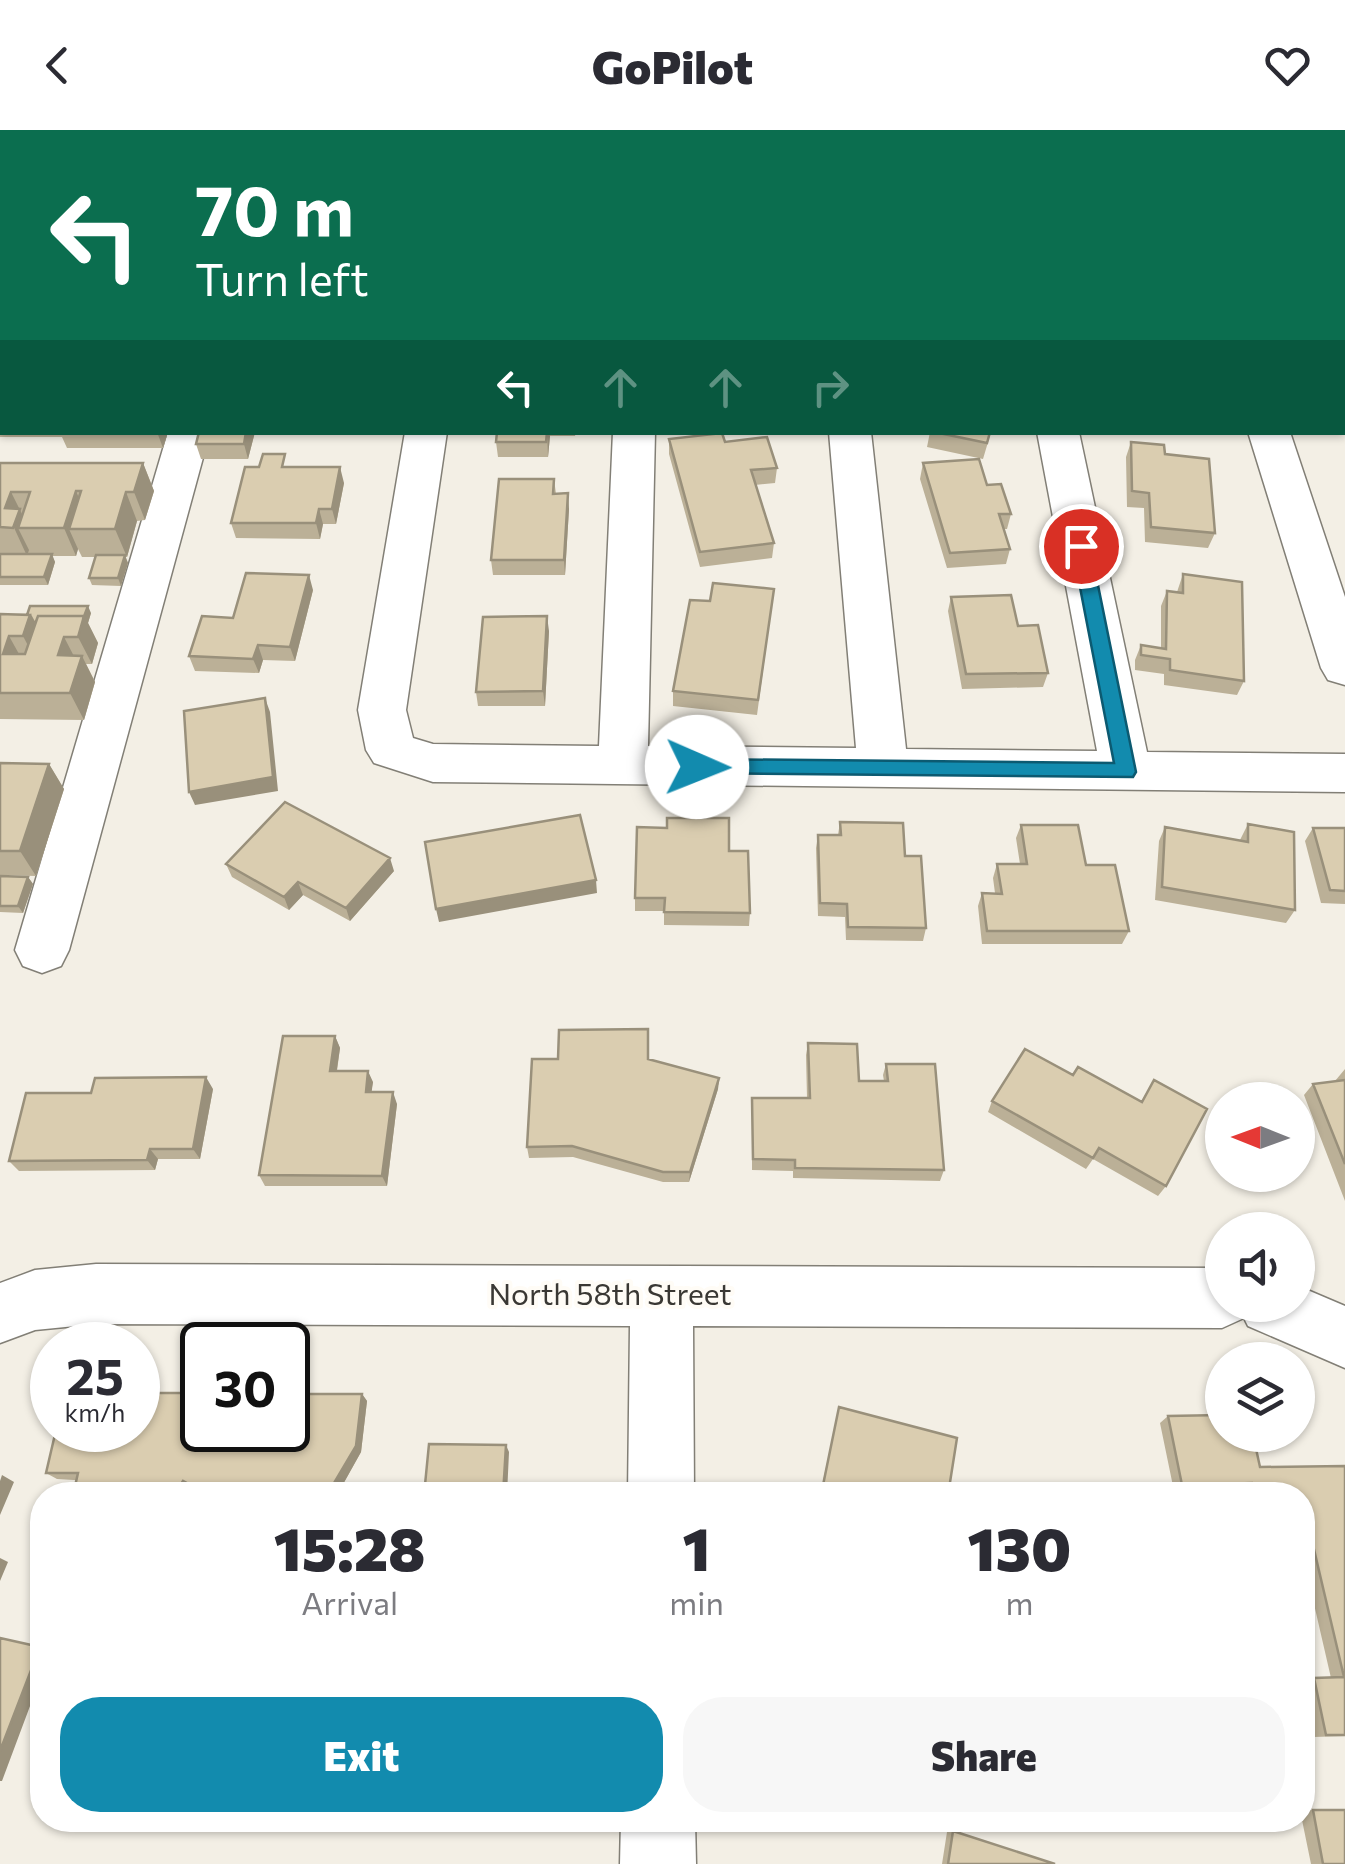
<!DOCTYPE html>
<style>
body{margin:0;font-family:Commissioner,sans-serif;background:#f7f7f7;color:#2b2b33;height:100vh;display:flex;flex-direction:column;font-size:38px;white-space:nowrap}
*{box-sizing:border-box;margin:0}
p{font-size:32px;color:#7c7c81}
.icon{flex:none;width:55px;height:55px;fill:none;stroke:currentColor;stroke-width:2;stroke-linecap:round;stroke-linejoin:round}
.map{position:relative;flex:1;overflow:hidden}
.details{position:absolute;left:30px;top:1352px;width:1285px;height:350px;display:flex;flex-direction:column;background:#fff;border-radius:40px;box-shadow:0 2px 8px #0004}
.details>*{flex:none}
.top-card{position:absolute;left:0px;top:0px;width:1345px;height:305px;box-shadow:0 2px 8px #0004;background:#0b6e4f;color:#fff;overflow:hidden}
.needle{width:65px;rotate:271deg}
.controls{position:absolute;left:1205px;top:952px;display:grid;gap:20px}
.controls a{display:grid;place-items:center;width:110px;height:110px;border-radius:50%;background:#fff;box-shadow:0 2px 8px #0004;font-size:50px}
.speed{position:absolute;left:30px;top:1192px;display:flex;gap:20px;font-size:50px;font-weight:700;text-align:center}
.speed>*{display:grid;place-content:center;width:130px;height:130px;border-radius:50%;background:#fff;box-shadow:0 2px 8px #0004;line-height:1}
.speed small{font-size:25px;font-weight:400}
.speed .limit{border:5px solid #111;border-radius:15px;background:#fff;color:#111}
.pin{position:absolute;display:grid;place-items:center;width:85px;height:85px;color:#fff;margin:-42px;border:5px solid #fff;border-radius:50%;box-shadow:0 2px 10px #0007}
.me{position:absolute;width:110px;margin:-55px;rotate:91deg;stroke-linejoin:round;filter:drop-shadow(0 0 8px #0008)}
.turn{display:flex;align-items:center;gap:35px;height:210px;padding:0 30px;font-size:45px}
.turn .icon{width:130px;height:130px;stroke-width:2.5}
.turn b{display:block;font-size:70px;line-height:85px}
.lanes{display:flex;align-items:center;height:95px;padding:0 30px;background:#0003;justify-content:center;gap:50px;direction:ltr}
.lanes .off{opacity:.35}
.eta{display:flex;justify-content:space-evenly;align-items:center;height:170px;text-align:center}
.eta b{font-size:60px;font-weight:800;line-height:70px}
.button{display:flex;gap:20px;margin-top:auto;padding:20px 30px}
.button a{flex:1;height:115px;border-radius:40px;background:#128bae;color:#fff;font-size:40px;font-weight:800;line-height:115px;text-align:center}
.button a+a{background:#f7f7f7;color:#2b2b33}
header{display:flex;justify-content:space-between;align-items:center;height:130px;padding:0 30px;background:#fff;font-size:45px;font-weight:800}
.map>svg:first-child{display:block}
</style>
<header><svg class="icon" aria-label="back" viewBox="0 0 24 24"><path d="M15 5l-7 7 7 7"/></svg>GoPilot<svg class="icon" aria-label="heart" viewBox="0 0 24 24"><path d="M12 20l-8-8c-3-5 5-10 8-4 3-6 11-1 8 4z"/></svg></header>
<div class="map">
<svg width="1345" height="1734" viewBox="0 0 1345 1734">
<rect width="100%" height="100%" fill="#f3efe5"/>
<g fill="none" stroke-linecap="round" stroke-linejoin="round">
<g stroke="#827f76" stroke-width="3">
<path id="minor" d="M434,0H468V2H434Z
M613,0H647V2H613Z
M786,0H820V2H786Z
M960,0H994L995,2H961Z
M1138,0H1172L1173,2H1139Z
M168,302H210L69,820L61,836L42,843L23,836L15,820Z
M405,302H447L406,580L413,608L433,614L599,616L613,302H655L648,616L856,618L829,302H871L906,619L1097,621L1037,302H1079L1147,622L1345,624V662L433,652L374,633L366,620L358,580Z
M1248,302H1290L1345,467V555L1328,550L1321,538Z
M96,1134L1222,1138V1175H1298V1156L1345,1176V1238L1248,1196L1244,1188L1222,1198L693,1196L694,1365H628L630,1196L96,1194L35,1200L0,1213V1153L35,1140Z
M621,1690H695L696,1734H620Z"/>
</g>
<use href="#minor" fill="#fff" fill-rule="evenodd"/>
</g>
<path fill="#bbb097" d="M107,0H198L197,2H106Z
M0,129H2V181H0Z
M1342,134H1345V295L1342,292Z
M0,242H2V302H168L163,318H67L62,307H0Z
M255,302L248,329H201L196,314Z
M497,302H576L575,306H550L548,327H498L496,312Z
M674,302L722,303L725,312L777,338L775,353L755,355L774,413L772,428L700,437L669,324V309L695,306Z
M930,302H991L983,329L927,317Z
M1131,312L1165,324L1215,403L1208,418L1145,412L1144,378L1127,377L1126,327Z
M0,333H143L154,361L145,390L137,391L127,427H125L128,433L121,456L92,455L89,448L95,427H82L78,419L76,426H52L55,432L48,455H0Z
M923,333L987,355L1011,384L1007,399H1003L1010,419L1006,434L947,438L920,349Z
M289,337L344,353L336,394H323L320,409L236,408L231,393Z
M554,349L556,364L569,379L565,445H493L491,430Z
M1183,444L1244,551L1237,565L1164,555V544L1135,540V530L1141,515L1161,518V476L1167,461L1177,462Z
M774,459L757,585L673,576V561L710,471Z
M313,460L295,531L263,530L259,543L195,541L189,526L233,488Z
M951,467L1048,543L1043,557L962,559L948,481Z
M91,483L88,493L98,513L92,534H86L95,552L84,590L0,589V484Z
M549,501L545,576H478L476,562Z
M0,633L49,634L64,659L36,746L0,745Z
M840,692L905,726L926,798L923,811L846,810L845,787L818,786L816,718L818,705H838Z
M1248,694L1295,780L1286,793L1155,770L1159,711L1165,697L1240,710Z
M1021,695L1086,735L1129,801L1122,814H982L978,776L982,763H995L993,748L997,734H1020L1016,708Z
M1313,698H1345V774L1321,773L1305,711Z
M729,721L750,783L749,796L664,795V781H635V768Z
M226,734L394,741L350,791L303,765L289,780L232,747Z
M0,746L28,747L33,754L23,783L0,782Z
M335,906L340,918L337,941L373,952L371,962L397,974L387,1056H265L259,1045Z
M808,913L859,951H884L883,945L886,934L944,1040L940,1051L793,1048V1041L752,1040V968H807L806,925Z
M648,929L719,948L718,959L689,1052H663L573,1027L529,1028L527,1017Z
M1345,939V1071L1304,965L1313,954L1335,951Z
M1073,945L1141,972L1154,950L1166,1056L1158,1066L1093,1029L1086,1039L988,982L992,971Z
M213,959L200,1029H158L155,1040L19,1041L9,1031L91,963Z
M186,1263L194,1270L192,1283L250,1306L275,1307L362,1264L367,1271L361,1322L337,1365H202L203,1363L191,1357L57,1349L46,1343Z
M839,1277L948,1365H820Z
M1168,1286L1260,1337L1345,1336V1606L1314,1607L1302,1555V1551L1314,1548H1331L1302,1422V1365H1243L1242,1360L1174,1361L1160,1293Z
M1302,1680H1313L1345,1734H1311L1302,1690Z
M953,1701L1055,1734H942L947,1702Z"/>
<path fill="#99907b" d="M184,0H198L197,2H183Z
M157,302H168L163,318Z
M246,302H255L248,329L244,314Z
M547,302H549L550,306L548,327Z
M143,333L154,361L145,390L134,362Z
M340,337L344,353L336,394L332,379Z
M76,361L88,389L69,399L78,419L76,426L64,398Z
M11,362L29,398H18L29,420L27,426L5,378Z
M126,362L137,391L127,427L115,399Z
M568,363L569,379L565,445L564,430Z
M319,379L323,394L320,409L316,393Z
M52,424L55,432L48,455L44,447Z
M125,425L128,433L121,456L118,448Z
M309,445L313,460L295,531L290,517Z
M88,476L91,483L88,493L98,513L92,534L78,507Z
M30,485L44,512L37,533L23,506Z
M547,486L549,501L545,576L543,561Z
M9,506L24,533L3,524Z
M64,507L78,534L58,525Z
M258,515L263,530L259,543L253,529Z
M82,526L95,552L84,590L70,563Z
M265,568L270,582L278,661L195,675L189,662Z
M49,634L64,659L36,746L20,721Z
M390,728L394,741L350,791L346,778Z
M28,747L33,754L23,783L18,776Z
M596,750L597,763L439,792L436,779Z
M298,752L303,765L289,780L284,767Z
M335,906L340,918L335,952L330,941Z
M368,941L373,952L370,973L366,962Z
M206,947L213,959L200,1029L193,1019Z
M719,948L718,959L689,1052L690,1042Z
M393,962L397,974L387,1056L382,1046Z
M150,1019L158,1029L155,1040L147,1030Z
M186,1263L194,1270L190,1291L182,1283Z
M362,1264L367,1271L361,1322L337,1365H327Z
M506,1315L509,1322L507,1365H503Z
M2,1345L14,1352L0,1385V1351Z
M183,1351L191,1357L186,1365H174Z
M0,1428L8,1432L0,1451Z
M40,1517L42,1518V1544L2,1651H0V1621Z"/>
<path fill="#dacdb0" stroke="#99907b" stroke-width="2.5" d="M107,0H143V2H106Z
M162,0H184L183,2H161Z
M339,0H382V2H339Z
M675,0H739V2H675Z
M867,0H942L943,2H868Z
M1044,0H1092V2H1044Z
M1223,0H1300L1301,2H1225Z
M0,129H2V159H0Z
M1342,134H1345V193H1342Z
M1342,208H1345V264L1342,258Z
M0,242H2V278H0Z
M199,302H246L244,314H196Z
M497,302H547L546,312H496Z
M934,302H990L987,313Z
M722,303L725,312L767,307L777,338L751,340L774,413L700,422L669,309Z
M1131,312L1164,315L1165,324L1209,329L1215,403L1151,397L1149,363L1132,361Z
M263,324H285L282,337H340L332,379H319L316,393H231L245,337H259Z
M979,329L987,355L1001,354L1011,384H999L1010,419L950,423L923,333Z
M0,333H143L134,362H126L115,399H69L81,361H76L64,398H18L30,362H11L5,378L20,379L13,398L0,397Z
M499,349H554L553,364L568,363L564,430H491Z
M0,424H52L44,447H0Z
M96,425H125L118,448H89Z
M246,443L309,445L290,517L258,515L253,529L189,526L202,486L233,488Z
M1183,444L1242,452L1244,551L1170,540V529L1141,525V515L1166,519L1167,461L1183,463Z
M713,453L774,459L758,570L673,561L690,470L710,471Z
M1011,465L1018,496L1038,495L1048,543L966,544L951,467Z
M30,476H88L83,489L84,486H38L35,494L30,485H27Z
M0,484L30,485L23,506H9L3,524H25L38,486H84L78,507H64L58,525L82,526L70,563H0Z
M547,486L543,561L476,562L483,487Z
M265,568L273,647L189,662L184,581Z
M0,633L49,634L20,721H0Z
M285,672L390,728L346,778L298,752L284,767L226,734Z
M580,685L596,750L436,779L425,712Z
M667,688H729V721H748L750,783L664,782L665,768H635L637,697L667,698Z
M840,692L903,693L905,726H921L926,798L848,797L847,774L820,773L818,705H841Z
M1248,694L1294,702L1295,780L1162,757L1165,697L1248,712Z
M1021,695H1078L1086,735H1115L1129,801H987L982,763L1002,764L997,734H1027Z
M1313,698H1345V761L1330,760Z
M0,746L28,747L18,776H0Z
M648,899V929L719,948L690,1042H663L572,1016L527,1017L532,929H558L559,900Z
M283,906H335L330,941H368L366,962H393L382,1046L259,1045Z
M808,913L857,914L859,951H888L886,934H935L944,1040L795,1038V1030L753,1029L752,968H810Z
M1025,919L1073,945L1078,937L1142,972L1154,950L1207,979L1166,1056L1099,1018L1093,1028L992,971Z
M206,947L193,1019H150L147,1030L9,1031L26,963H91L95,948Z
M1345,950V1034L1313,954Z
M138,1263H186L182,1283H202V1300H238L250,1306L275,1307L279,1300H288V1285L300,1264H362L356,1316L327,1365H202L203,1362L183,1351L174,1365H73L78,1343H46L56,1300H138Z
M839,1277L957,1308L948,1365H821Z
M1222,1285V1305H1253L1260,1337L1345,1336V1605H1326L1314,1548L1344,1547L1312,1411H1302V1365H1254L1252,1353L1182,1355L1168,1286Z
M429,1314L506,1315L503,1365H424Z
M0,1508L40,1517L0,1621Z
M1313,1680H1345V1734H1323Z
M953,1701L1055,1734H948Z"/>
<path fill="#128bae" stroke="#0c5a71" stroke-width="2.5" d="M1081,409L1090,416L1136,642L1133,647L690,643L687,637L690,632L697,629L1114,633L1072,416Z"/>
<g text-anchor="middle" stroke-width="8" stroke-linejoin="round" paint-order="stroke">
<g font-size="30" fill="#3a3834" stroke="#fffcf6">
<text x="610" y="1175">North 58th Street</text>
</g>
</g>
</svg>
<div class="controls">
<a><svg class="needle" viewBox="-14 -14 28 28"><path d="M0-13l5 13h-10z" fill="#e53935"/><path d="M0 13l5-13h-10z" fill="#7c7c81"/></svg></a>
<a><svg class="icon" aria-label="sound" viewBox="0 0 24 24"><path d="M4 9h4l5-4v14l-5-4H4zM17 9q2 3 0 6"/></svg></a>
<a><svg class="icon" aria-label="layers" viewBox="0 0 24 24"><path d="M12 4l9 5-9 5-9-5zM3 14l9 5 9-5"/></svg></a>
</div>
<div class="speed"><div>25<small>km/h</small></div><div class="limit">30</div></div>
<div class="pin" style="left:1081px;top:416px;background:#d93025"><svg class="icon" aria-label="arrive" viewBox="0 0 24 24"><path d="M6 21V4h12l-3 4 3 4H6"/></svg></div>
<svg class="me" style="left:697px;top:637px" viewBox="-20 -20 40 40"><circle r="19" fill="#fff"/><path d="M0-13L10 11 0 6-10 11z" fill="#128bae"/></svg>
<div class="top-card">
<div class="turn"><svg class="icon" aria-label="left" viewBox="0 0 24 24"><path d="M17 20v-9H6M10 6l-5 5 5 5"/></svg><div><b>70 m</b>Turn left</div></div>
<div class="lanes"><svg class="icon" aria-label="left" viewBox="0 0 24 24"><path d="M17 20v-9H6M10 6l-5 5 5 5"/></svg><svg class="icon off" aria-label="ahead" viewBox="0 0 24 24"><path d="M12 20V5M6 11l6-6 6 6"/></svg><svg class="icon off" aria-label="ahead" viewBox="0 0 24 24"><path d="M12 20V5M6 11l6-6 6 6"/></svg><svg class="icon off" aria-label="right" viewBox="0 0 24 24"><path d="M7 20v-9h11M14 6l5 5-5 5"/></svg></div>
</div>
<section class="details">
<div class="eta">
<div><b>15:28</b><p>Arrival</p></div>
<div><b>1</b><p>min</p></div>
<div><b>130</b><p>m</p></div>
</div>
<div class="button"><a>Exit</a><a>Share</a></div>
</section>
</div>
